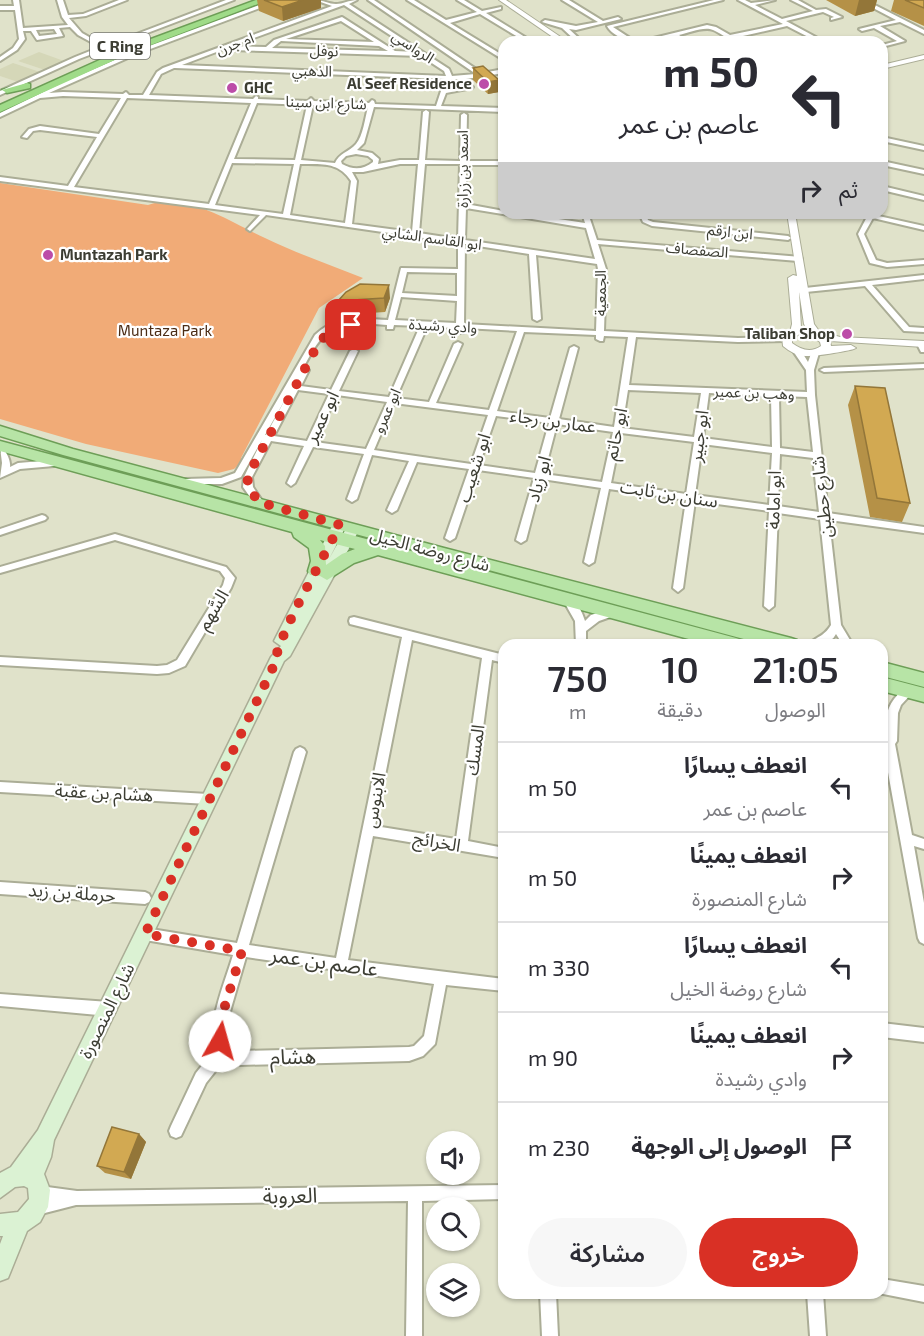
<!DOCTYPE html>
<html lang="ar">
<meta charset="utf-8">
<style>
body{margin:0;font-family:"Exo 2","Noto Sans Arabic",sans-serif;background:#f7f7f7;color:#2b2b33;direction:rtl;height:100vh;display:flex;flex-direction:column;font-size:22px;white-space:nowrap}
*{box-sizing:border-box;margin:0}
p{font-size:20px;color:#7c7c81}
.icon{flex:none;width:33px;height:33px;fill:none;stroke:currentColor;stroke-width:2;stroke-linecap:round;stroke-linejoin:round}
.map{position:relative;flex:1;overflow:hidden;direction:ltr}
.drawer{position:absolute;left:498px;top:639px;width:390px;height:660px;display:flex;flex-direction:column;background:#fff;border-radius:18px;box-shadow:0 2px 4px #0004;direction:rtl}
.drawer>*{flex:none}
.top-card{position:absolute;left:498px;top:36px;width:390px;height:183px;border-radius:18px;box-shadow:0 2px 4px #0004;direction:rtl;background:#fff;color:#2b2b33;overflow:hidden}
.tools{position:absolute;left:426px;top:1131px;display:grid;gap:12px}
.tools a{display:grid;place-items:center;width:54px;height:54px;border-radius:50%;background:#fff;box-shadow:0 2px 4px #0004;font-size:30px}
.pin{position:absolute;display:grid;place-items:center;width:51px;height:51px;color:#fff;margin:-26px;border-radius:12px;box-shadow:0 3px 9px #0006}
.me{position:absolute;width:66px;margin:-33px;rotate:7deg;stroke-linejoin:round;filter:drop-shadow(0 0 4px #0008)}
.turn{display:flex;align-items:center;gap:21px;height:126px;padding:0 30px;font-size:27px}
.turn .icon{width:78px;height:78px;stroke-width:2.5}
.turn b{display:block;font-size:42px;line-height:51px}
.then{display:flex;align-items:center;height:57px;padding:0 30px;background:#0003;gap:12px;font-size:22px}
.eta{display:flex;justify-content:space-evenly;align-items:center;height:102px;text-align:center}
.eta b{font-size:36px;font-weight:600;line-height:42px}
.cta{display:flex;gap:12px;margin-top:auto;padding:12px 30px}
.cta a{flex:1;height:69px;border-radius:36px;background:#d93025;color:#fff;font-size:24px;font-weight:600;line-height:69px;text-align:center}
.cta a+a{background:#f7f7f7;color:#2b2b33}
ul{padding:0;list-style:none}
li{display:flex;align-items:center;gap:18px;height:90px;padding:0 30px;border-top:2px solid #e1e1e2}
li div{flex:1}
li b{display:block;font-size:22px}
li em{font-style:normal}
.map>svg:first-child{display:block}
</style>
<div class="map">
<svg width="924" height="1336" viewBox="0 0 924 1336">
<rect width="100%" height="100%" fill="#e0e2ca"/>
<path fill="#d5d7b8" d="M39,52L64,61L45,70L18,61Z
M13,63L40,72L18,82L0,76V69Z"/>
<path fill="#f1ab77" d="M0,183L148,205C186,191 232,223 265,238C296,253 330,265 363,278L319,308L241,458L243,461L234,469L218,473L86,444L0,419Z"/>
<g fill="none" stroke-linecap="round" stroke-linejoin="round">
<g stroke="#abad96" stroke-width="4">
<path id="minor" d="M13,0H19L23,28L68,25L62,17L57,0H63L68,15L83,14L119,0H127L86,16L69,18L82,33L105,46L226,0H234L79,59L0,95V91L75,57L100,47L78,35L70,27L59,28L63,36L37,40L31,31H23L25,39L17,50L0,61V57L13,48L19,39L15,10H0V6H14ZM54,29L57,34L39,36L36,30Z
M273,0H281L137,54L49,93L63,92L123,94L126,92L129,95H143L157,72L163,68L332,6L315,0C323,0 329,4 336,4C343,4 349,0 357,0L349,4L449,69L452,76L476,74L368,0H374L482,73L504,69V73L466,79L473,87L472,88L446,93L441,106L504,108V112L374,107L364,143L357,150L372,153L379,159L378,164L400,160H419L423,112L426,110L429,112L425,160L460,161L461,115L464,113L467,115L466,161H504V165H466V204L504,211V213H519L585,223L582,213H588L597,240L801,257L802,259L798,261L598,244L606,269L604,331L738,338L786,337L790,339L786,341L738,342L636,337L629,385L807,392L806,370L793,351L794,349H800L808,362L812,351H818L819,353L814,370L815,395L828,513L924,527V533L829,520L841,625L853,645H843L836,634C830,645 820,645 808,645C816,636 823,638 831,625L820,519L778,513L774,606L769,610L764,606L769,511L695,501L683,588L678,592L673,588L686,500L609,489L594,562L589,565L584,562L601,488L542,479L526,540L521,543L516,540L534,478L478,470L455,538L450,541L445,538L469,469L417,462L397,510L392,513L387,510L409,461L372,455L357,499L352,502L347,499L364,454L313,447L295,483L291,486L287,483L304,446L271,441L252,477L253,487L263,502L258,505L255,504L243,487L244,477L262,440L241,477L222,484H182L181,482L182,480L185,479L221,478L235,473L315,335C335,315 362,319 388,320L401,268L458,269V243L266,215L250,231L247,229L260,215L0,181V177L68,186L97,137L40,130L33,131L27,138L22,137L29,129L40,126L99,134L121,98L63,96L40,98L0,117V113L62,83L133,52ZM344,5L416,52L395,51L342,17L274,40L266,47L232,46ZM341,21L374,42L286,39ZM281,41L379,46L388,51L272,48ZM227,48L230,50L421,56L444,71L446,76L182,65ZM174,68H175L445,79L436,106L375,104L374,101L372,100L369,103L314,101L311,98L308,101L258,99V97L256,96L253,99L149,95L161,74ZM451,79H461L466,86L447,90ZM127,98L251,103L209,204L74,187ZM257,103L307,105L295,160L234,159ZM313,105L368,107C365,118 363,136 356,144C349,152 339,153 335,163L301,160ZM356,154L368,156L373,160V162C363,170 353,170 342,164L341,161L346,156ZM232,163L294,164L283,214L215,205ZM300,164C322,164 339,162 351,181L345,223L290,215ZM400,164H418L412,232L352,224L357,181L352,172H363ZM425,164H460L458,239L419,233ZM466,208L586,228L595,259L465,240ZM465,244L529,254L533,319L537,321L541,319L536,255L597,264L598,269L596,331L464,324ZM407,272L457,273V296L402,293ZM401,297L457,301L456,323L395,320ZM361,323L387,325V329H393L394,325L420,326L389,397L339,391L358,351L354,349L350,351L331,390L301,386L309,370L303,368C319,340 325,324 361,323ZM427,327L456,328L457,333H463L464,328L517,331L489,410L436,403L462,344L458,342L454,344L429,402L396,398ZM524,332L596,335V339L600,341H603L604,336L628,337L614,427L559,419L578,348L574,346L570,348L550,418L497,411ZM298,390L329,394L307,441L274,436ZM628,390L701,393L694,437L622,428ZM709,393L771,396L772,447L703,438ZM337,395L387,402L366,449L315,442ZM287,396L266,435H265ZM779,396L807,397L813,452L780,448ZM394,403L488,415L471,464L374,450ZM496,416L549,423L535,473L479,465ZM557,424L613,432L602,482L544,474ZM621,433L694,442L686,494L611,483ZM702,444L772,453L769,505L695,495ZM780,454L813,458L819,512L778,506Z
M407,0H414L446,20L477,12L457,0H464L482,11L501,7V9L486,13L533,42H526L480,14L450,23L504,56V60L502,59Z
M562,0H569L603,21L618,17L621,19L576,30L569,29L583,42H577L562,28L542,22L545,20L576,26L598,22Z
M714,0H723L613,27L636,42C626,42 611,34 607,26Z
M738,0H745L751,3L775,0L755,5L782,19L813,11L791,0H798L816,10L826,9L842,17L831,20V18L834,17L823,12L786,21L825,42H818L787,26L734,38L740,42C729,42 723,34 713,30C704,26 689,33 679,35L690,42H683L674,36L647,42H637L707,25L716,27L730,35L783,24Z
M858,0H865L924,30V34L900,22L880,26L905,41L882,47V45L897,41L874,28L862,31L859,29L896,20Z
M501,85H504V89L499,88L498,87Z
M882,137L924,146V150L882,141Z
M882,161L924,170V174L882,165Z
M882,186L924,196V200L882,190Z
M639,213H645L648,220L653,222L788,236L791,238L788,240L652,226L643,222Z
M869,213H875L874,215L924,226V230L873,218L864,234L876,260L887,263L924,260V264L887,267L870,263L858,234Z
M924,275V279L872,285L909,327L924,328V332L904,331L865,286L796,293L792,291L796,289Z
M918,342L924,343V352H921L917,344Z
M924,364V368L824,372L820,370L824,368Z
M0,447C6,449 11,461 10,467L18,463L54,460L58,463L54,466L20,469L0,478L2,463Z
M42,515L45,516L47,518L45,520L0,535V529Z
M115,534L226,567L235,578L231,588L185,666L169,673L157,674L0,665V657L157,666L167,665L177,660L223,585L225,578L220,571L115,540L0,573V567Z
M568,596C577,600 582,612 585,621L591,615L612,608L617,612L616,615L599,621L586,631V645H576L575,621L563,600Z
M354,617L504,655V663L492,660L468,841L504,848V858L373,836L348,960L504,979V991L446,985L435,1044L423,1056L409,1061L240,1065L225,1059L206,1083L181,1136L176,1138L171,1136L169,1131L171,1126L196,1073L216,1048C206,1024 226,980 233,955L145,940L141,938L139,934L141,930L145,928L237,943L294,752L296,749L300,747L304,749L306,752L249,945L336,958L402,637L350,624L349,621L350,618ZM412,640L482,658L456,839L375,826ZM246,957L434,984L424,1036L414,1046L409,1047L240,1051L233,1048L227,1042V1022Z
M909,687L913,688L914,691L901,705L898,713L897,741L895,744L912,835L924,839V849L914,846L924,903V944L920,942L918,938L882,739V716L886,717C889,704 897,692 909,687Z
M0,782L208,794L212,795L214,799L212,803L208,804L0,792Z
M0,882L145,892L149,894L151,898L149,902L145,904L0,894Z
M0,994L109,1002L114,1004L116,1009L114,1014L109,1016L0,1006Z
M882,1023L924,1028V1042L882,1037Z
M504,1185V1199L422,1201V1336H406L408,1201L76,1205L37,1215L32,1213L30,1208L32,1203L39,1200L35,1198L33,1193L35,1188L40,1186L77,1191Z
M882,1279L924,1286V1302L878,1293H882Z
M540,1293H556L558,1336H542Z
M807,1293H823L826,1336H810Z"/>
</g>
<g stroke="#abad96" stroke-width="2">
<path id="tertiary" d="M499,0H506L568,42H560Z
M924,55V59L882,69V65Z
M787,213H795L814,324L819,331L840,337L924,341V347L830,341L831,346L851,345L856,348C852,351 811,357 805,356C797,355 790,352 783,346L782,337L790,332L792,324L788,278L793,275L797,276ZM799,291L804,324L807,329L801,328ZM800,334L812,336L820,342L821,346C811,353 801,350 792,343V338Z"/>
</g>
<g stroke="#abad96" stroke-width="3">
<path id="secondary" d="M339,521L346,526L329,559L347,527L352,525L359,530L290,656L284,661L54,1140L51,1157L44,1174L50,1190L48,1207L40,1222L27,1231L8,1278L0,1281V1244L3,1236H0V1214L18,1212L29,1199L28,1188L24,1186L15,1187L0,1198V1173L11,1167L38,1130L271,657L281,646L274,641L332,526Z"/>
</g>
<g stroke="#6d9e57" stroke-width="3">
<path id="primary" d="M0,426L73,449L444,548L791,638L797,640L800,645H766L63,455L0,436Z
M0,441L736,638L742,640L745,645H711L378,555L354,563L327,580L320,576L310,575L308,571L311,561L309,548L294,537L292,532L0,451ZM320,540L355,549L342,554L326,565L325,546Z
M882,662L924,673V687L882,676Z
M882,677L924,688V702L882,691Z"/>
</g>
<g stroke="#6d9e57" stroke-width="3">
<path id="trunk" d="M256,0H268L130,53L0,112V105L124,49Z
M27,83L30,84V88L7,93L2,90Z"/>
</g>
<use href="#minor" fill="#fff" fill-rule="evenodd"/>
<use href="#tertiary" fill="#fff" fill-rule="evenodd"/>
<use href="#secondary" fill="#dbf2d3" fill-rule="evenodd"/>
<use href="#primary" fill="#b7e4a6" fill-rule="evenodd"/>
<use href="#trunk" fill="#9fdb88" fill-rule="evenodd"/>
</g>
<path fill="#b59147" d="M257,0H321V8L283,21L259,11Z
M826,0H877L874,11L855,16Z
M894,0H924V26L891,11Z
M473,68L499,92L488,94L473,80Z
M346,292L390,298L385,312L339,315L338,301Z
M855,386L910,503L902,522L870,517L848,405Z
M139,1134L146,1142L131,1179L105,1173L97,1166Z"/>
<path fill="#937639" d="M303,0H321V8L283,21L282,7Z
M859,0H877L874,11L855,16Z
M499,80V92L488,94V82Z
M389,285L390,298L385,312L384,298Z
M139,1134L146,1142L131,1179L124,1172Z"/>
<path fill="#d2a952" stroke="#937639" stroke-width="1.5" d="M264,0H303L282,7Z
M905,0H924V8Z
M483,66L499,80L488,82L473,68Z
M360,284L389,285L384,298L338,301L346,292Z
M855,386L885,388L910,503L877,498Z
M112,1127L139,1134L124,1172L97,1166Z"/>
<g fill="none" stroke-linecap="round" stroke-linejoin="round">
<path stroke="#d93025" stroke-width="10" stroke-dasharray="0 18" d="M220,1041V1022L242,951L145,934L278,657L277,650L295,610L340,525L258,502L247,483L250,472L318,344L329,332L351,325"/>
</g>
<g fill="#bc4ca8" stroke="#fff" stroke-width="2">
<circle cx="484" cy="84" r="6"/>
<circle cx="232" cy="88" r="6"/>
<circle cx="48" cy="255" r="6"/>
<circle cx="847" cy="334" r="6"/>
</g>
<g text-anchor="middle" stroke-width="4.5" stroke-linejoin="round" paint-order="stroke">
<g font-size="15" fill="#3c3d33" stroke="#fff">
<text transform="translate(235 44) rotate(-20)" y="5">ام جرن</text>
<text transform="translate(413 47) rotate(33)" y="5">الرواسي</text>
<text transform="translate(324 51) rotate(2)" y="5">نوفل</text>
<text transform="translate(312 71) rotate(2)" y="5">الذهبي</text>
<text transform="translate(326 103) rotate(2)" y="5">شارع ابن سينا</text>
<text transform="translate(463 169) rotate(-90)" y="5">اسعد بن زرارة</text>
<text transform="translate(730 232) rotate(6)" y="5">ابن ارقم</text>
<text transform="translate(432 238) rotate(8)" y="5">ابو القاسم الشابي</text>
<text transform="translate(697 250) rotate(5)" y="5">الصفصاف</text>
<text transform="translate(601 293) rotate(-90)" y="5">الجمعية</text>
<text transform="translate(443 326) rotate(3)" y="5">وادي رشيدة</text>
<text transform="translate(754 393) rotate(2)" y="5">وهب بن عمير</text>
<text transform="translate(387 411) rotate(-66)" y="5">ابو عمرو</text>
</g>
<g font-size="15" font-weight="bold" fill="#3c3d33" stroke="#fff" text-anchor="end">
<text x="472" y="89">Al Seef Residence</text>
<text x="244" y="93" text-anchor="start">GHC</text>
<text x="60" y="260" text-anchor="start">Muntazah Park</text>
<text x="835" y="339">Taliban Shop</text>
</g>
<g font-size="15" fill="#4b2c15" stroke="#fff">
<text x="165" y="336">Muntaza Park</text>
</g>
<rect fill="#fff" stroke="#767770" stroke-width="1.5" x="90" y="33" width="60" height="26" rx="4.5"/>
<g font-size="16" font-weight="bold" fill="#3c3d33">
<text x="120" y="52">C Ring</text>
</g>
<g font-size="18" fill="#3c3d33" stroke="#fff">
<text transform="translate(322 417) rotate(-64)" y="6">ابو عمير</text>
<text transform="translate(553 421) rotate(8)" y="6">عمار بن رجاء</text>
<text transform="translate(616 434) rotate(-78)" y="6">ابو حاتم</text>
<text transform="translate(699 436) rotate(-82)" y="6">ابو جبير</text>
<text transform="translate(474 468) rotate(-72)" y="6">ابو شعيب</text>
<text transform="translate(539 479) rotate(-74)" y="6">ابو زياد</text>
<text transform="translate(669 494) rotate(9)" y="6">سنان بن ثابت</text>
<text transform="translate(822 497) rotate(-96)" y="6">شارع حطين</text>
<text transform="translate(774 500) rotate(-88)" y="6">ابو امامة</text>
<text transform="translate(430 550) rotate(15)" y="6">شارع روضة الخيل</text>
<text transform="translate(213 610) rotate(-59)" y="6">السَّهم</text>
<text transform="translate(475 750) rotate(-82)" y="6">المسك</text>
<text transform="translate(104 793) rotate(3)" y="6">هشام بن عقبة</text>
<text transform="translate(375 800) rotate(-80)" y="6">الابنوس</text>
<text transform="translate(437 842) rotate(10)" y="6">الخرائج</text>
<text transform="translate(72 893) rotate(4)" y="6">حرملة بن زيد</text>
<text transform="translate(107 1011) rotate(-64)" y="6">شارع المنصورة</text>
</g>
<g font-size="21" fill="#3c3d33" stroke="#fff">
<text transform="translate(324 962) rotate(8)" y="7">عاصم بن عمر</text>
<text transform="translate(293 1057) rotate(-1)" y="7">هشام</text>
<text transform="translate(290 1196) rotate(-1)" y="7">العروبة</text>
</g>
</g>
</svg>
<div class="tools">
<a><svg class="icon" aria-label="sound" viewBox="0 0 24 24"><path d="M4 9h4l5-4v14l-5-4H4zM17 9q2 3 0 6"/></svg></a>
<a><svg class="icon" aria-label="search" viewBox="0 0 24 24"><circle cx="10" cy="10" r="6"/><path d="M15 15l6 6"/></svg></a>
<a><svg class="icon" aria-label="layers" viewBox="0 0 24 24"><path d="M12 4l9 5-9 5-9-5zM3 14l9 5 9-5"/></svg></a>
</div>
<div class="pin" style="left:351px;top:325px;background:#d93025"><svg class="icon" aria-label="arrive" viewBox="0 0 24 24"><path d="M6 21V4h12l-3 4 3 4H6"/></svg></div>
<svg class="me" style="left:220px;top:1041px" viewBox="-20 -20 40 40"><circle r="19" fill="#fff"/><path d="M0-13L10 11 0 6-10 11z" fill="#d93025"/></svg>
<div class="top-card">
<div class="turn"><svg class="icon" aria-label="left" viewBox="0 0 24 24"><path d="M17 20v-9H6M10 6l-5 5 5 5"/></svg><div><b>50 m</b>عاصم بن عمر</div></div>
<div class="then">ثم<svg class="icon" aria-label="right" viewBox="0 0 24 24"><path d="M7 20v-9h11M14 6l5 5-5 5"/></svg></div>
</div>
<section class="drawer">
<div class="eta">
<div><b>21:05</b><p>الوصول</p></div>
<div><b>10</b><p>دقيقة</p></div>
<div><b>750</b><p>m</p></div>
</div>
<ul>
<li><svg class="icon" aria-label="left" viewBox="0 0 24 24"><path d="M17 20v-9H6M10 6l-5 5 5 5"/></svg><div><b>انعطف يسارًا</b><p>عاصم بن عمر</p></div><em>50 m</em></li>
<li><svg class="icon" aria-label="right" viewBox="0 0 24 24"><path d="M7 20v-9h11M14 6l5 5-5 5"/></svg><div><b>انعطف يمينًا</b><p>شارع المنصورة</p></div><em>50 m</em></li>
<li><svg class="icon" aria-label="left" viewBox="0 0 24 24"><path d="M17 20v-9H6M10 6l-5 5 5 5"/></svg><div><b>انعطف يسارًا</b><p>شارع روضة الخيل</p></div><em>330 m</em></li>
<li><svg class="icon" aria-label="right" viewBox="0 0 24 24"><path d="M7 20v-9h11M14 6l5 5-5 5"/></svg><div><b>انعطف يمينًا</b><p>وادي رشيدة</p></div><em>90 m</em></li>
<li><svg class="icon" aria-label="arrive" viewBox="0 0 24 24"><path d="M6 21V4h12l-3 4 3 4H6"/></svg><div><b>الوصول إلى الوجهة</b></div><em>230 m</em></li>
</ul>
<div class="cta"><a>خروج</a><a>مشاركة</a></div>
</section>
</div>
